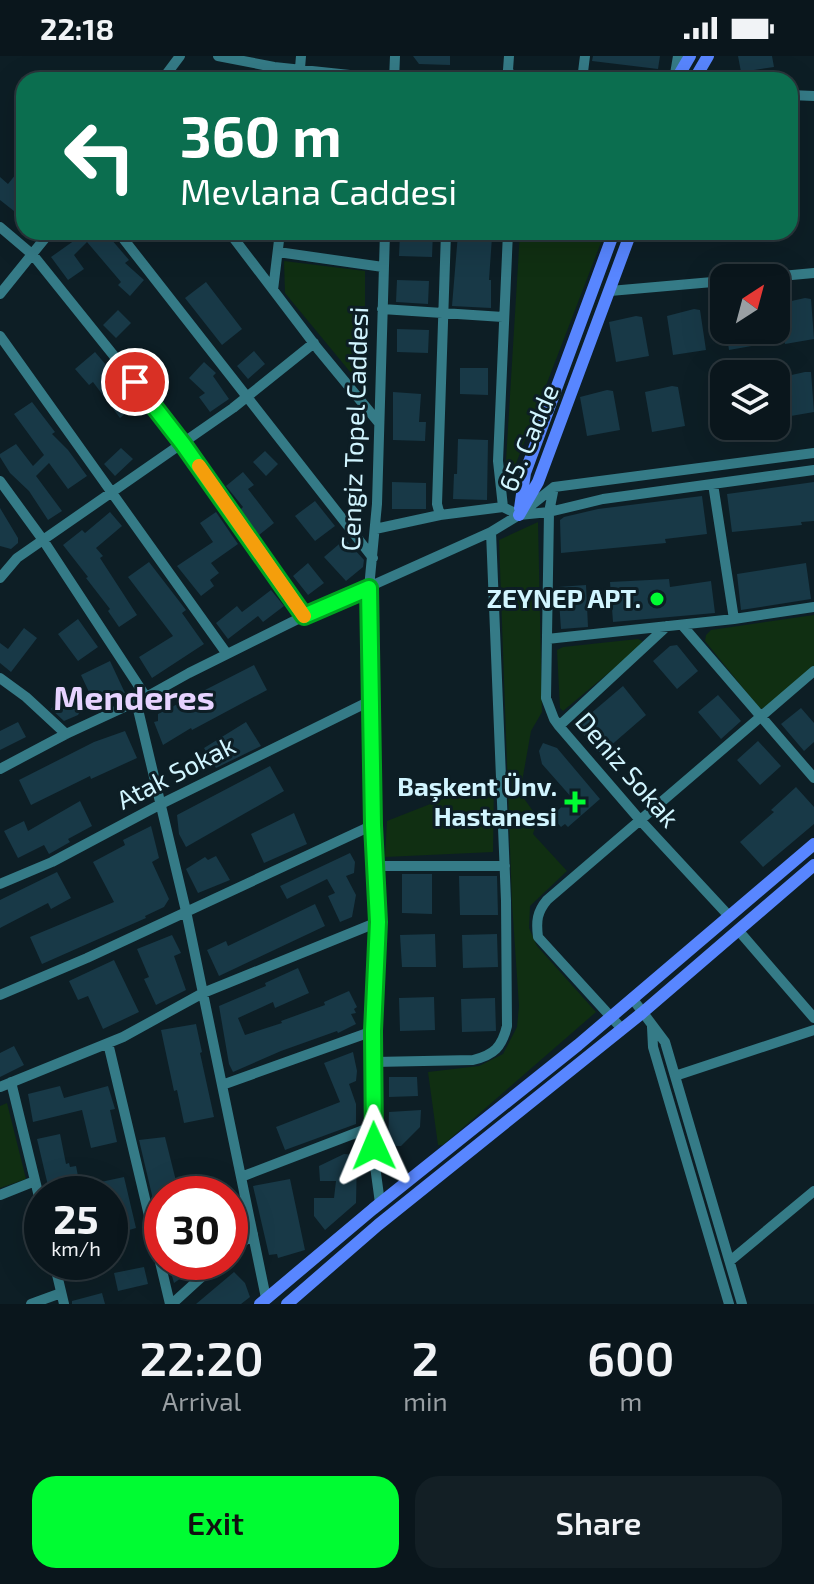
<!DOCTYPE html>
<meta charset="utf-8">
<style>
body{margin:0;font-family:"Exo 2",sans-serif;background:#131f25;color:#f1f3f6;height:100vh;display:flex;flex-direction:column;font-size:30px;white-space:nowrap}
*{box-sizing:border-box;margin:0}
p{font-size:26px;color:#999fa3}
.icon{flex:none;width:44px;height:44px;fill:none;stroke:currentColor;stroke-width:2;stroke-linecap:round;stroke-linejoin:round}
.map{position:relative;height:1248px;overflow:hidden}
.sheet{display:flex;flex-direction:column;background:#0a161c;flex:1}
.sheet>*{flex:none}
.guide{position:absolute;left:16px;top:16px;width:782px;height:168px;border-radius:24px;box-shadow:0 8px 32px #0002,0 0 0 2px #2a353b;background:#0b6e4f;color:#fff;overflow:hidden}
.needle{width:52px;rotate:36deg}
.fabs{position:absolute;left:710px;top:208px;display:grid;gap:16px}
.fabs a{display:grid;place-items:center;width:80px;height:80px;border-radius:16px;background:#0a161c;box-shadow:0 8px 32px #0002,0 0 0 2px #2a353b;font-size:40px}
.speed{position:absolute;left:24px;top:1120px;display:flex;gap:16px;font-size:40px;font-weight:700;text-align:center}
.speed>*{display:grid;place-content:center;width:104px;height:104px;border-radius:50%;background:#0a161c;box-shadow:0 8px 32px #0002,0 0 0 2px #2a353b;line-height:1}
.speed small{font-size:20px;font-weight:400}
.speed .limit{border:12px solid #d22;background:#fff;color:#111}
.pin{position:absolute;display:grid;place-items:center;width:68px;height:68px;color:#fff;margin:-34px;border:4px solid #fff;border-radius:50%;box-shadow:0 2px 8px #0007}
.me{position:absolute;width:88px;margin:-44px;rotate:359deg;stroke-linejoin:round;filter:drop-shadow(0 0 6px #0008)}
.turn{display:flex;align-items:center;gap:28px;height:168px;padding:0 32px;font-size:36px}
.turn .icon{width:104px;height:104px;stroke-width:2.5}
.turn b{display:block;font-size:56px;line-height:68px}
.eta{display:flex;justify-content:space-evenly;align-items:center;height:136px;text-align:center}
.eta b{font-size:48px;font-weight:600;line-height:56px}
.action{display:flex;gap:16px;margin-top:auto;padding:16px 32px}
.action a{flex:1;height:92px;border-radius:24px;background:#00fc32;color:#111;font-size:32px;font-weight:600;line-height:92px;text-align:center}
.action a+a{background:#131f25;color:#f1f3f6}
.status{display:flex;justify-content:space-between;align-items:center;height:56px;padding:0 40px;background:#0a161c;direction:ltr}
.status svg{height:22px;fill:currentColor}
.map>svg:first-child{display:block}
</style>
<div class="status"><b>22:18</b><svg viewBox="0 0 49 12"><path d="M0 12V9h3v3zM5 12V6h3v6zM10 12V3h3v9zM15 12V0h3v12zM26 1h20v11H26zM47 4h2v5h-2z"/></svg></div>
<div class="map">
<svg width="814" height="1248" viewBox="0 0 814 1248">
<rect width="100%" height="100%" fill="#0d1e25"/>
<path fill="#102f12" d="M520,176H605L512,418L505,421Z
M284,205L365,215V334L285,237Z
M538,466L542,656L531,675L520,737L538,762L533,778L567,815L530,850L529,872L537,890L596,956L443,1089H438L428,1016L479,1010L503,998L517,971L519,950L512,847L499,484Z
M814,559V610L769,650L760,653L705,585L706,579L711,574Z
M638,583L642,585V589L563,655L560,652L557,594L563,591Z
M494,723L493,796L385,801L387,765Z
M7,1047L26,1123L0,1132V1050Z"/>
<path fill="#183947" d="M413,0H450V9L419,8Z
M593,0H660L658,13L592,5Z
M738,0H772L774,11L741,16Z
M24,108V152L19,159L0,144V121L8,128Z
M68,176H105L129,204L125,207L144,224L130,240L118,229L121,226L87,186L74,199L84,213L68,224L51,201L75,184Z
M400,176H433L432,201L399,200Z
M458,178L492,181L489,224H491V252L452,250Z
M397,224L429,225L428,248L396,246Z
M206,226L242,273L222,289L185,242Z
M805,242L811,243L814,283L785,288L778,248Z
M694,253L700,254L706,294L673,299L667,260Z
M118,254L131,267L116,282L103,269Z
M636,260L642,261L649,300L616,306L609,266Z
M397,273L429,274L428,297L397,296Z
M726,274H760L763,288L729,294Z
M254,295L265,308L248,323L237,310Z
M95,296L113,317L115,315L140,346L120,362L93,326L89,329L75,313Z
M204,306L216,317L213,320L229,343L210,356L199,341L205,337L189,322Z
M460,312H488V339L460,338Z
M805,316H811L814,356L785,361L778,322Z
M724,328V358L720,359L714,329Z
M672,330L678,331L685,370L652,376L645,336Z
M607,334L613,335L620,374L587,380L580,341Z
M393,336L421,338L419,366H426L425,385L393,384Z
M32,346L55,376L52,378L68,394L87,420L68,433L49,407L36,420L62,455L48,464L29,435L10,417L0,401V398L16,388L33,410L44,399L14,358Z
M458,383L488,384L487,444L453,443L454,418H457Z
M121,392L133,403L115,420L104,408Z
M265,395L278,408L266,420L253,406Z
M243,416L254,429L248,433L274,467L259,479L240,454L243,451L226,430Z
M392,426L426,427V453H392Z
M814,426V465L801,466L802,469L732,476L727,438Z
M702,440L707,478L665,483L666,487L561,497L560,464L564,461L598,453Z
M315,445L335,470L315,485L295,460Z
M0,452L18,482V487L11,493L0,490Z
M110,456L122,470L96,492L103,500L100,502L137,559L119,571L108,555L110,553L86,522L88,521L63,489L82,474L85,477Z
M216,456L238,488L211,507L219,517L210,524L214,530L201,540L177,510L213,486L200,467Z
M345,483L364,504L363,511L346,525L324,501Z
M149,506L186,554L182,557L204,588L152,622L139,601L173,580L128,521Z
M308,507L324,527L308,539L293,520Z
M806,507L811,543L741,554L737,518Z
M669,523L670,531L711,525L715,557L613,566L610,526Z
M586,529L588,571L561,573L558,531Z
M271,534L284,550L263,566L258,560L228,583L216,567L237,550L242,556Z
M78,563L98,591L78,605L58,578Z
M24,572L37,582L11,616L0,607V587L8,593Z
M677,589L698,615L677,633L653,605L670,590Z
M110,605L125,637L96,651L81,619Z
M254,609L267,634L192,674L191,672L163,689L154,666L158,665V658Z
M623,630L646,659L601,698L576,670Z
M62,639L81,653L78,659L64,665L51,653Z
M718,639L741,665L721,683L698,656Z
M801,652L814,667V686L804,695L781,668Z
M18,666L26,681L0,694V675Z
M246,666L261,690L216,712L204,692Z
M125,675L137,702L91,723L90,720L31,749L19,724L94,686Z
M758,685L781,710L760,729L737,704Z
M543,687L557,692L600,743L568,771L565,768L561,771L551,760L572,742L542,708L539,695Z
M270,710L284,735L186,791L179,778L177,759Z
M796,731L814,751V768L763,811L740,786L774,756L771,754Z
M80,745L92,770L68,783L70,786L49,798L44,789L18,802L4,775L24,765L28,775Z
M294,757L307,788L264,807L251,778Z
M151,770L159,802L152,806L169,843L164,851L145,860L146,862L42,908L30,881L114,846L93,806L125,789L123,784Z
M350,797L355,806L354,817L346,820L356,839L352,861L340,866L328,840L335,837L327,823L287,843L280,830Z
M216,800L230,824L198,837L186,813L205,801L208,804Z
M57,816L71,842L51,853L48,847L0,872V844Z
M402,818H432V858L402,857Z
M459,820H497L498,859H460Z
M315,848L325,870L219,920L207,894L226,885L228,890Z
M435,878L436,911H402L400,879Z
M497,878L498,911L463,912L462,879Z
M172,879L181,897L174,900L186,934L156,949L144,923L149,921L137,893Z
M114,904L139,956L103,973L88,940L78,944L69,925Z
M298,912L309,937L275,952L273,946L238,962L245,979L282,967L281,965L325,949L324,946L349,935L357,951L354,953L356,957L351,958L356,968L338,977L337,975L281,995L233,1016L229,1008L219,950L266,930L265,927Z
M434,941L435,974L400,975L399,942Z
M495,942L496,975L462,976L461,943Z
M196,968L202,996L200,997L214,1061L184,1067L177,1034L174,1035L161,974Z
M14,990L24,1009L0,1021V997Z
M353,996L357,1015L356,1025L349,1028L356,1048V1068L285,1094L276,1071L340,1046L324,1007Z
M389,1021H417L418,1040L389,1041Z
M60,1030L64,1042L108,1030L115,1053L110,1054L117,1086L91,1092L82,1054L33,1066L28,1038Z
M421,1054L420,1071L401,1090H388L389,1056Z
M60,1078L66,1108L69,1107L70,1111L76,1110L79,1125L73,1126L74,1129L49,1134L37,1083Z
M165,1081L178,1133L162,1136L160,1173L139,1084Z
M344,1098L357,1099L356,1147L325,1174L314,1160V1142H334L336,1125H320L319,1110Z
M124,1121L136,1172L112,1179L110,1138H98L96,1127Z
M290,1123L305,1194L278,1202L277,1198L269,1199L253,1130Z
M168,1206H196L197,1211L174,1227Z
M144,1211L148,1228L118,1235L114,1217Z
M234,1216L245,1227L250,1241L241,1248H196Z
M102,1237L105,1248H72V1245Z"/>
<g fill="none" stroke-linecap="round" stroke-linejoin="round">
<path stroke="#357b87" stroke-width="10" d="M218,0L274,11L397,24
M509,0L508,14L513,24
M162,24L180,0
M299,24L301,0
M394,24L395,0
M582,24L585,0
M674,24L678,0
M790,39L814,40
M0,171L33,199L135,326L183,388L304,560
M118,176L373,502
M229,176L318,293L379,367
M508,176L498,405L503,451L519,459L549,456L603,443L814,414
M278,196L383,211
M760,222L814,217
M273,234L280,176
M610,235L724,225
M0,238L50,176
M382,253L503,261
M0,280L227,598
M0,425L43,484L146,641
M713,428L734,563
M554,431L549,456L546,642L554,663L559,670L640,764L729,860
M440,459L437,448L446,176
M375,473L440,459L503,451
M0,522L17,502L233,352L314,287
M682,569L814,722
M547,583L734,563L814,551
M0,622L26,641L66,678
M136,645L186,855L266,1242
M559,670L667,570
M0,713L66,678L146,641L189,617L304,560L491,476L519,459L554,431L814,397
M377,810H505
M0,828L52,806L161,748L372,644
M738,874L814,962
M0,939L87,902L373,769
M632,942L665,986L742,1248
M652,971L653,991L729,1248
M622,973L538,881C536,865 537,856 547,844L814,615
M108,987L170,1248
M374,1006L473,1004C494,999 502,991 507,970L506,845L491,476
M675,1020L814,974
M11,1026L42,1153
M222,1029L373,975
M0,1031L123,981L203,937L378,866
M241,1121L374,1070
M0,1139L35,1125
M380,1147L375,1110L374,1070L373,975L378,866L373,769L369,532L377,448L385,176
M230,1196L253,1178
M730,1205L814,1135
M54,1206L64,1248
M31,1248L61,1237
M172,1248L218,1206"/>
<path stroke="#5886ff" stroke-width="12" d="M676,24L690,0
M694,24L708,0
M520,452L525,417L614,176
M519,459L538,426L631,176
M260,1248L373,1153L578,989L814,788
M287,1248L378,1169L642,957L814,809"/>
</g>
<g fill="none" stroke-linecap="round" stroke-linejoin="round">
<g stroke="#00a420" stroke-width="20">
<path id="route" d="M135,326L183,388L304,560L369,532L373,769L378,866L373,975L374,1090"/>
</g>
<use href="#route" stroke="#00fc32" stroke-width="14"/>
<path stroke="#f59e0b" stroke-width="14" d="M199,410L304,560"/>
</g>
<g fill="#00fc32" stroke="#0d1e25" stroke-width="3">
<circle cx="657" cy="543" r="8"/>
<path d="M571 734h8v8h8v8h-8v8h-8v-8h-8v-8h8z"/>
</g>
<g text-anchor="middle" stroke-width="6" stroke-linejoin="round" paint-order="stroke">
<g font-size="26" fill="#d1f5ff" stroke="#0d1e25">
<text transform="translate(355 373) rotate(-88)" y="9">Cengiz Topel Caddesi</text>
<text transform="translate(529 382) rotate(-67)" y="9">65. Cadde</text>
<text transform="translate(627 714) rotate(49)" y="9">Deniz Sokak</text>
<text transform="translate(176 717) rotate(-27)" y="9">Atak Sokak</text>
</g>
<g font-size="26" font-weight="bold" fill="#d1f5ff" stroke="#0d1e25" text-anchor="end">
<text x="641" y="552">ZEYNEP APT.</text>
<text x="557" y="740">Başkent Ünv.<tspan x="557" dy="30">Hastanesi</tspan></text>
</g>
<g font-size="34" font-weight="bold" fill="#e7d3ff" stroke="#0d1e25">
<text x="134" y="654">Menderes</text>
</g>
</g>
</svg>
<div class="fabs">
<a><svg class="needle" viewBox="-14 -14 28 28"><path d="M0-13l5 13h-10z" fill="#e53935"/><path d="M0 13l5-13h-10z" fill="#999fa3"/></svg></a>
<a><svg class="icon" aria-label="layers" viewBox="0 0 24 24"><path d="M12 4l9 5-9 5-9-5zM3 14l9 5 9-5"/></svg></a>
</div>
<div class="speed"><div>25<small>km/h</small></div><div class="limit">30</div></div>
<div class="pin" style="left:135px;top:326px;background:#d93025"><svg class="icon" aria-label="arrive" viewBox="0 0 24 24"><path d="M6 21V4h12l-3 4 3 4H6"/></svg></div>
<svg class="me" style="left:374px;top:1090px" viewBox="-20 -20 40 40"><path d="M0-17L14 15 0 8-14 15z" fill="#00fc32" stroke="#fff" stroke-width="4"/></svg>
<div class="guide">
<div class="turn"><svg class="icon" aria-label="left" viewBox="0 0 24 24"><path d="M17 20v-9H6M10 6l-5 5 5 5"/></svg><div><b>360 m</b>Mevlana Caddesi</div></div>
</div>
</div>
<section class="sheet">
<div class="eta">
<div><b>22:20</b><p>Arrival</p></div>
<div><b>2</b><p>min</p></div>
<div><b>600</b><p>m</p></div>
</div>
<div class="action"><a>Exit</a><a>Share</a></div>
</section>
